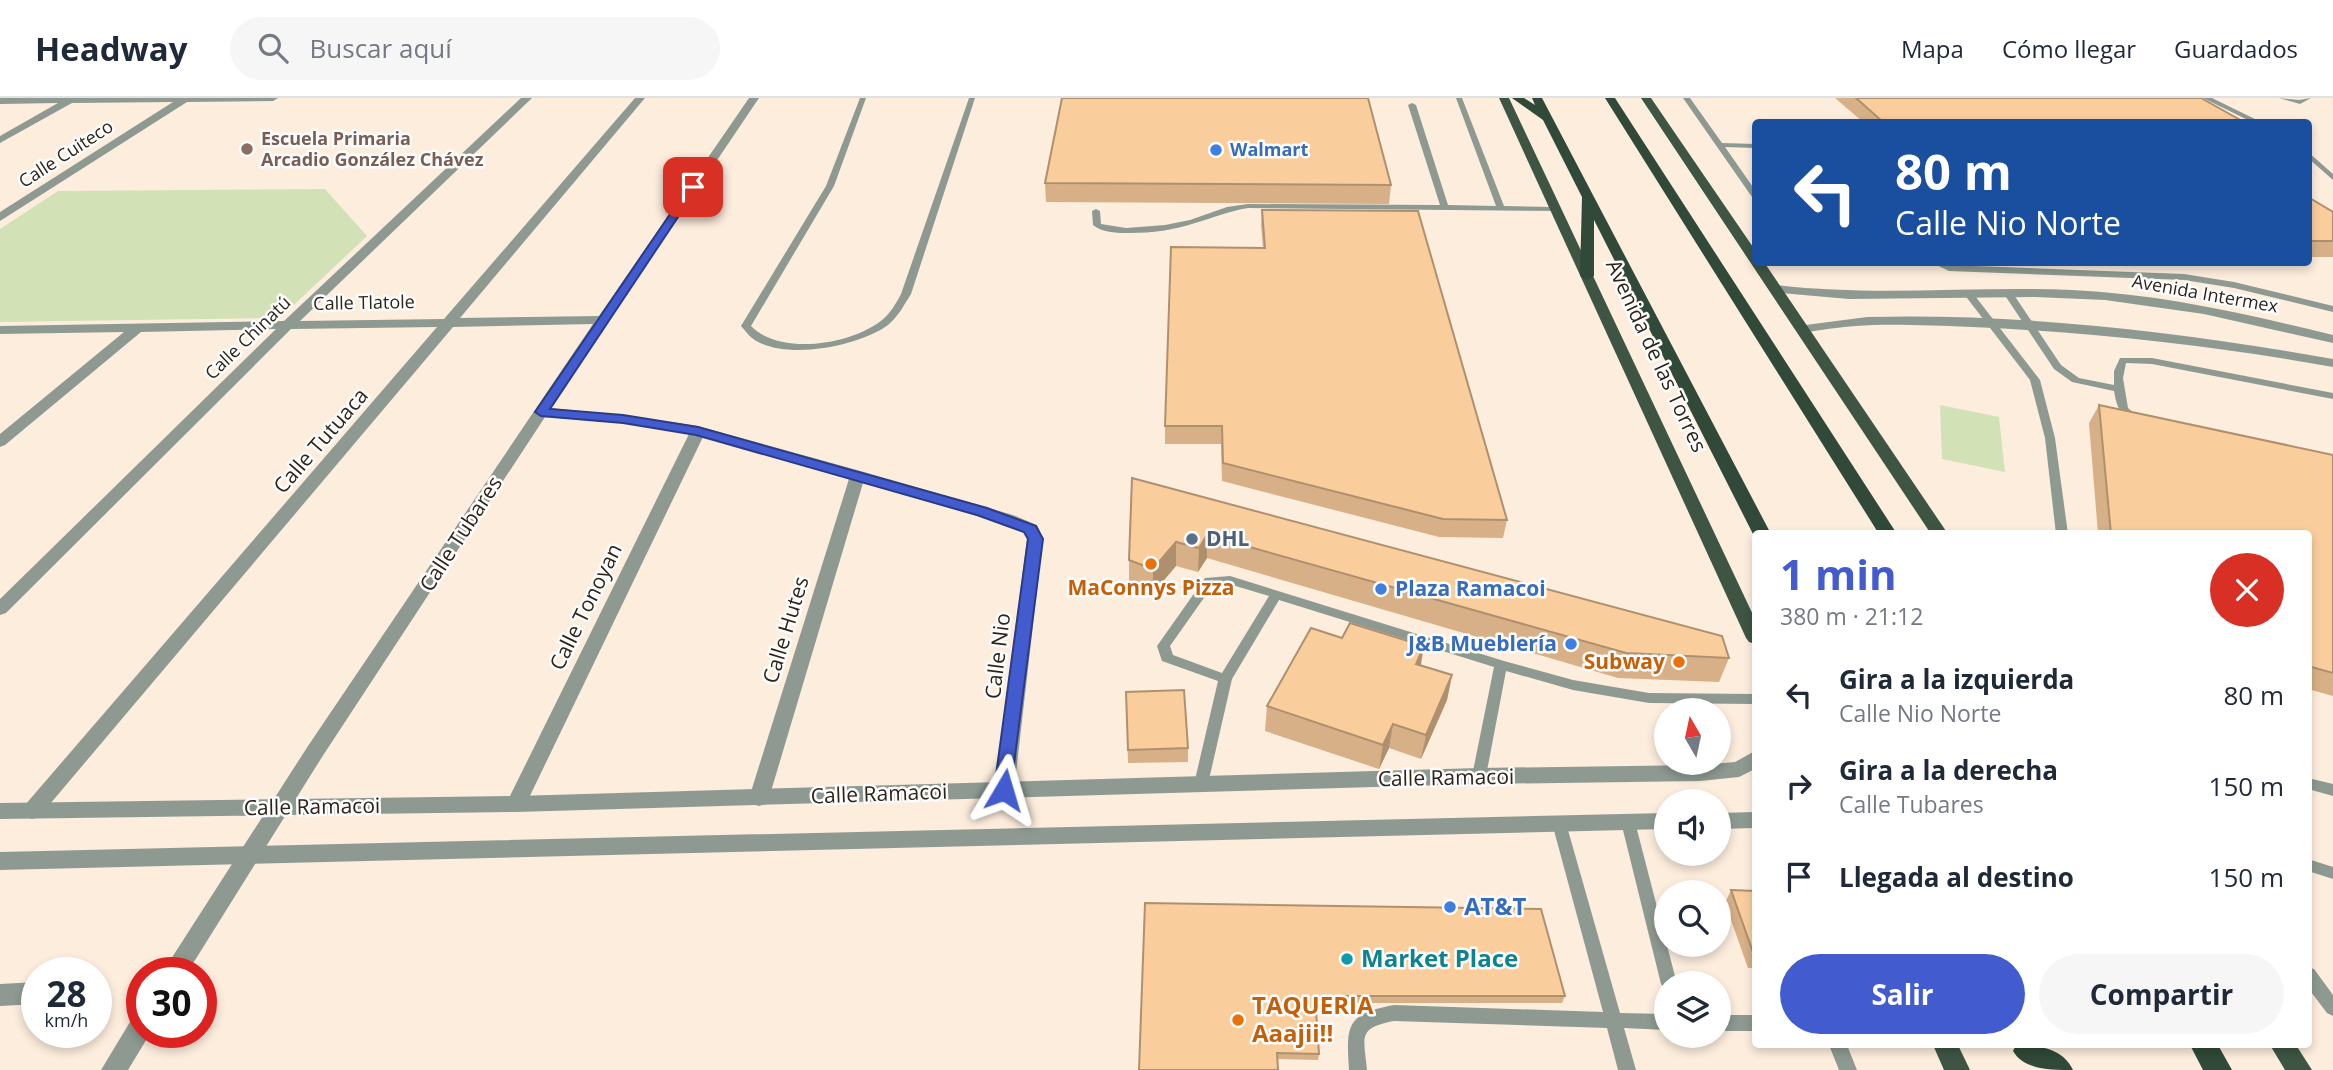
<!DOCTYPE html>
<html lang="es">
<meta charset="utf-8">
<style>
body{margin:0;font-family:"Open Sans",sans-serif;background:#f6f6f7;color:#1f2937;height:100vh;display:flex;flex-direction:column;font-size:26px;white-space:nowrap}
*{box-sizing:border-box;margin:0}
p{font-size:23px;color:#747a83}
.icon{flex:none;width:38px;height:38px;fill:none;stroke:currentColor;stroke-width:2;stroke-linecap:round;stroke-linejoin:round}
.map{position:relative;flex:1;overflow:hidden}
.side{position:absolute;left:1752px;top:432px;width:560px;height:518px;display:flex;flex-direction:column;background:#fff;border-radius:7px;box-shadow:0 4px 10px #0003}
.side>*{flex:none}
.top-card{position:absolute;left:1752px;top:21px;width:560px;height:147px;border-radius:7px;box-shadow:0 4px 10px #0003;background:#1a4fa0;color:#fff;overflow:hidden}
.needle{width:46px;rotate:351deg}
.fabs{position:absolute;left:1654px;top:600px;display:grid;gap:14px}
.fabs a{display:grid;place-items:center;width:77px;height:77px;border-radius:50%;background:#fff;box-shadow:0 4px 10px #0003;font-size:35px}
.speed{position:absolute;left:21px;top:859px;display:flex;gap:14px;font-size:35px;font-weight:700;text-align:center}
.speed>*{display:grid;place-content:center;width:91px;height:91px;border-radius:50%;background:#fff;box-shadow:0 4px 10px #0003;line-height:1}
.speed small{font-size:18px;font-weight:400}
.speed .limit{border:10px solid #d22;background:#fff;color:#111}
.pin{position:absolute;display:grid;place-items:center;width:60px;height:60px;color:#fff;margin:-30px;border-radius:14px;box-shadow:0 4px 10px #0006}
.me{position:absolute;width:77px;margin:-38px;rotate:7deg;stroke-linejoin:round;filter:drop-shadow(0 0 5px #0008)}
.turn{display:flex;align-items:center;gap:24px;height:147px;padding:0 28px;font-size:32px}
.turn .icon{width:91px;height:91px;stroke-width:2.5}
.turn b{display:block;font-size:49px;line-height:60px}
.round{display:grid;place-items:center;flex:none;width:74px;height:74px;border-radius:37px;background:#f6f6f7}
.head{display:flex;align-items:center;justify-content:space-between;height:119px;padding:0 28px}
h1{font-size:42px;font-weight:700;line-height:52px;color:#425ccf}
.cta{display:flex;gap:14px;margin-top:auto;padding:14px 28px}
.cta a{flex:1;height:80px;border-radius:42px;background:#425ccf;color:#fff;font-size:28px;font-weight:700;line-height:80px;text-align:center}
.cta a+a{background:#f6f6f7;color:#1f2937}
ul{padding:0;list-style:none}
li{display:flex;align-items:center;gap:21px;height:91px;padding:0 28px}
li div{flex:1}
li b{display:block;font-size:26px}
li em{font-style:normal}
header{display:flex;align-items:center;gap:42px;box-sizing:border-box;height:98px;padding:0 35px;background:#fff;border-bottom:2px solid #e0e1e3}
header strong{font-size:33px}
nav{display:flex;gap:38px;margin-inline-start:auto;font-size:24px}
.search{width:490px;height:63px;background:#f6f6f7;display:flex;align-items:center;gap:18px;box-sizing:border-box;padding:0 24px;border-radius:38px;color:#747a83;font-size:26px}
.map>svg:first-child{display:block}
</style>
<header>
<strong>Headway</strong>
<div class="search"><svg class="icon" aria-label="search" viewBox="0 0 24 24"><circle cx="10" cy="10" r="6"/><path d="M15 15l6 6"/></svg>Buscar aquí</div>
<nav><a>Mapa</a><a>Cómo llegar</a><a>Guardados</a></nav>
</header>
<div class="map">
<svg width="2333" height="972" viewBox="0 0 2333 972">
<rect width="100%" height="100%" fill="#fdeddd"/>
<path fill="#d3e2b6" d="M325,91L367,138L280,220L0,224V131L58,93Z
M1940,307L1999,319L2005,374L1942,361Z"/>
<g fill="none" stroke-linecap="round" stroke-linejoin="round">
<path fill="#8e9a91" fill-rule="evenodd" d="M860,0H866L834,88L751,228C780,258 851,247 882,222C891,215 896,205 901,196L969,0H975L911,196C904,207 898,219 888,227C860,248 783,264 752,240C748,237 745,232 741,228L826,88Z
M1456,0H1462L1504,108L1554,109H1557V113L1248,110C1229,113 1213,120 1195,125C1174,132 1152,135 1130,135C1117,135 1103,135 1093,127L1092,113L1096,111L1100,113L1101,126L1126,130L1165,127L1190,122L1227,109L1248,106L1440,107L1408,7L1412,5L1416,7L1448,107L1496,108Z
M1683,0H1690L1722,45L1755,46V50L1725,49L1755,92V99H1752Z
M2203,0H2212L2261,24H2252Z
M2279,0L2299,2L2311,0L2300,6Z
M2308,54L2333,76V82L2308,60Z
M1930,164H1943L1950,167L2184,176L2234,184L2333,208V214L2234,190L2184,182L1949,173Z
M1969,193L1972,194L2040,282L2055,340L2068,436H2056L2045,340L2030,282L1964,196Z
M2009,193L2012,194L2061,267L2079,280L2114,287V273L2120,260H2152L2333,295V301L2152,266L2126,265L2123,280L2128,310L2142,322L2137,325C2120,318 2117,310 2114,293L2072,284L2054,271L2004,196Z
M1230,478L1504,563L1573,582L1649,595L1755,596V606L1649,605L1573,592L1506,573L1486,678L1484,682L1479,684L1474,682L1472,678L1494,569L1279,502L1232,581L1208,686L1206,690L1201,692L1196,690L1194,686L1218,583L1162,563L1157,548L1205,480ZM1229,486L1269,498L1222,575L1173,557L1170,548L1213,487Z
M2308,680L2333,686V698L2308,691Z
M1628,718L1633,720L1635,724L1677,886H1666V892L1661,886L1621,724L1623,720Z
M1559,719L1564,721L1566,725L1620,915L1666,916V932L1624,930L1636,972H1618L1607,930L1394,923C1357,930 1364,939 1367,972H1349C1346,927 1346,916 1394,907L1603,914L1552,725L1554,721Z
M2308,761L2333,769V781L2308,773Z
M2308,869L2314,871L2333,897V918L2327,915L2308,890Z
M1718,917H1755V933H1718Z
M1829,947H1847L1857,972H1839Z"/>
<path fill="#8e9a91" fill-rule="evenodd" d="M0,0H278L273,3L187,4L0,123V114L173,4L72,5L0,45V38L58,5L0,6Z
M521,0H532L300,223L444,221L635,0H645L460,220L599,218L749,0H759L550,310L623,317L698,328L864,374L1013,417L1037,427L1043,441L1014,692L1011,698L1004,700L997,698L994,692L1027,441L1024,434L1001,425L863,385L769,700L766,706L759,708L752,706L749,700L849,381L703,339L526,706L523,712L516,714L509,712L506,706L689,336L623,325L545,319L322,659L187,875H162L308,648L593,226L453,229L39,719L32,721L25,719L21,713L25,707L437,229L291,231L6,515L0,517V501L276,231L141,234L5,347L0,349V336L124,234L0,236V228L284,223Z
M1775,187C1874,199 1973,188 2072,192C2160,196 2247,216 2333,237V245L2204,216L2105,202L2035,199L1849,201L1770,194V188Z
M1867,219C2023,215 2180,234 2333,261V269C2193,244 2053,230 1911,227C1881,226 1850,227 1821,232C1812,233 1803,237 1796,231L1798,228Z
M37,884V906L0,908V886Z
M142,916V934H151L128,972H101L133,919Z"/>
<path fill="#8e9a91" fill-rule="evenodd" d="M1755,653V671L1739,679L1700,683L1479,686L516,714L0,721V705L516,698L1479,670L1700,667L1735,664Z
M1755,714V730L1718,731V715Z
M1666,715V731L0,772V754Z"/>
<path fill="#3e5544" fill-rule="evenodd" d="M1499,0H1509L1755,521V546L1749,544L1746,540Z
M1641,0H1651L1755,152V164H1764L1948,436H1931Z
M1933,947H1958L1970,972H1944Z
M2270,947H2296L2312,972H2285Z"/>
<path fill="#304938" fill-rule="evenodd" d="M1512,0H1524L1535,7L1532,0H1542L1771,436H1755V440L1753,436L1594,122V178L1587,182L1580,178L1582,99L1543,22Z
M1605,0H1615L1897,436H1879Z
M2016,947C2038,947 2063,950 2073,972C2051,972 2024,972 2013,953Z
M2190,947H2218L2232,972H2203Z"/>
</g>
<path fill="#d7b087" d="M1835,0H2201L2242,23L2241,24H1863Z
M1045,85L1391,87L1389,106L1046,104Z
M2308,99L2333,114V159H2308Z
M1262,112L1507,422L1503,440L1439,439L1222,383L1221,346H1165V328L1263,150L1261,127Z
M2099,307L2333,357V598L2308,591V436H2098L2089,325Z
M1132,380L1729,560L1719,584L1618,580L1207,460L1198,474L1176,468L1153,495L1129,486V462Z
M1421,567L1452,577L1447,602L1421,661L1389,650L1379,671L1265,633L1267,608Z
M1126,594L1188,650V664L1128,665Z
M1731,792L1755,793V870H1748L1725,805Z
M1145,805L1565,898L1562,905H1315L1319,956L1318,962L1277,961Z"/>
<path fill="#af906e" d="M1207,437V460L1198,474L1199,450Z
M1176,444V468L1153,495V471Z
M1424,548L1420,572L1416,566Z
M1452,577L1447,602L1421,661L1426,637Z
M1393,626L1389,650L1379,671L1383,647Z"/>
<path fill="#facd9d" stroke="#af906e" stroke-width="2" d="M1062,0H1368L1391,87L1045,85Z
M1856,0H2201L2242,23L2185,24H2186H1871H1883Z
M2308,99L2333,114V143H2308Z
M1262,112L1418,113L1507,422L1443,421L1223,365L1222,328H1165L1171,149L1265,150Z
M2099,307L2333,357V575L2308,568V436H2111Z
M1132,380L1722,538L1729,560L1626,555L1207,437L1199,450L1176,444L1153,471L1129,462Z
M1350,525L1424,548L1416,566L1452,577L1426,637L1393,626L1383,647L1267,608L1311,530L1342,540Z
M1184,592L1188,650L1128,652L1126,594Z
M1731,792L1755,793V857H1754Z
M1145,805L1541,811L1565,898H1315L1319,956L1277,955L1278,972H1139Z"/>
<path fill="#425ccf" stroke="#2b3c87" stroke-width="2" d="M693,86L698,89L550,311L623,317L698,329L987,410L1036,428L1043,441L1010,697L1004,699L997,697L994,692L1028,441L1024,434L977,417L696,337L623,325L541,318L535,314L690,87Z"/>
<circle fill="#8d6e63" stroke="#fdfdfd" stroke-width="2.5" cx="247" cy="51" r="7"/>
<g fill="#3f7fe0" stroke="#fdfdfd" stroke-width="2.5">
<circle cx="1216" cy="52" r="7"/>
<circle cx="1381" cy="491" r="7"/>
<circle cx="1571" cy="546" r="7"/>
<circle cx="1450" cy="809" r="7"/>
</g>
<circle fill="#5c6f8a" stroke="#fdfdfd" stroke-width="2.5" cx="1192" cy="441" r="7"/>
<g fill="#e8710a" stroke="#fdfdfd" stroke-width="2.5">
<circle cx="1151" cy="466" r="7"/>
<circle cx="1679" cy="564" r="7"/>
<circle cx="1238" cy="922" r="7"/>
</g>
<circle fill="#0f9aa8" stroke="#fdfdfd" stroke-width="2.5" cx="1347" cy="861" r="7"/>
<g text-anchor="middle" stroke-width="5" stroke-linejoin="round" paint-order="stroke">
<g font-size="18" font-weight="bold" fill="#785e54" stroke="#fdfdfd" text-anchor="start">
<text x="261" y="47">Escuela Primaria<tspan x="261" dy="21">Arcadio González Chávez</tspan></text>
</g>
<g font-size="18" font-weight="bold" fill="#366cbe" stroke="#fdfdfd" text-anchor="start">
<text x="1230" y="58">Walmart</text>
</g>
<g font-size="18" fill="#2e241a" stroke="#fdfdfd">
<text transform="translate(66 56) rotate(-33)" y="6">Calle Cuiteco</text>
<text transform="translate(2205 196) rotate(10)" y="6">Avenida Intermex</text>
<text transform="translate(364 205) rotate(-1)" y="6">Calle Tlatole</text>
<text transform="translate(248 240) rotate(-44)" y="6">Calle Chinatú</text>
</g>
<g font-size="21" fill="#2e241a" stroke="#fdfdfd">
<text transform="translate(1656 258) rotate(65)" y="7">Avenida de las Torres</text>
<text transform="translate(321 343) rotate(-49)" y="7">Calle Tutuaca</text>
<text transform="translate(461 436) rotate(-57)" y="7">Calle Tubares</text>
<text transform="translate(586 509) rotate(-64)" y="7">Calle Tonoyan</text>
<text transform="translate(786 532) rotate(-73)" y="7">Calle Hutes</text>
<text transform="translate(998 558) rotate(-83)" y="7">Calle Nio</text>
<text transform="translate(1446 680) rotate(-1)" y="7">Calle Ramacoi</text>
<text transform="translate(879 696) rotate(-2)" y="7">Calle Ramacoi</text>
<text transform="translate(312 709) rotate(-1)" y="7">Calle Ramacoi</text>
</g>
<g font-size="21" font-weight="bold" fill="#4e5e75" stroke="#fdfdfd" text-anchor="start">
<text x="1206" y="448">DHL</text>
</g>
<g font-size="21" font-weight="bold" fill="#c56008" stroke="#fdfdfd">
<text x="1151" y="497">MaConnys Pizza</text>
<text x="1665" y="571" text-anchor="end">Subway</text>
</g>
<g font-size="21" font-weight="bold" fill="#366cbe" stroke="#fdfdfd" text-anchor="start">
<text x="1395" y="498">Plaza Ramacoi</text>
<text x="1557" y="553" text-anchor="end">J&amp;B Mueblería</text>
</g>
<g font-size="24" font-weight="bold" fill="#366cbe" stroke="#fdfdfd" text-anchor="start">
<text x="1464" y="817">AT&amp;T</text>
</g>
<g font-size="24" font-weight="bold" fill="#0d838f" stroke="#fdfdfd" text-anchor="start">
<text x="1361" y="869">Market Place</text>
</g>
<g font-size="24" font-weight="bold" fill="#c56008" stroke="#fdfdfd" text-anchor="start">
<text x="1252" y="916">TAQUERIA<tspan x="1252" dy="28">Aaajii!!</tspan></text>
</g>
</g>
</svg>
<div class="fabs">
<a><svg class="needle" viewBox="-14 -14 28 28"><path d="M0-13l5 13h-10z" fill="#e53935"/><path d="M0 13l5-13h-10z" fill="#747a83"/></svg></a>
<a><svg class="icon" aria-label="sound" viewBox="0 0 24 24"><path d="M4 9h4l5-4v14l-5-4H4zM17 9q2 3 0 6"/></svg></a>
<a><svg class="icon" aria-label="search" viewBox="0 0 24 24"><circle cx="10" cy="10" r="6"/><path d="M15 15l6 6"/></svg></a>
<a><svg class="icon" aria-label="layers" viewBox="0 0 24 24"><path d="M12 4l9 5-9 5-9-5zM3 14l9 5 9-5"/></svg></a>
</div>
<div class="speed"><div>28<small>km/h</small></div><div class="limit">30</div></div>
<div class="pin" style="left:693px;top:89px;background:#d93025"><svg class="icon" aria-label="arrive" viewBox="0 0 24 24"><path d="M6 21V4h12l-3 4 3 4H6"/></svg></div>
<svg class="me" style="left:1004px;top:692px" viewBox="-20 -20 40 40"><path d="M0-17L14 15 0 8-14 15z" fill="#425ccf" stroke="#fff" stroke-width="4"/></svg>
<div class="top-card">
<div class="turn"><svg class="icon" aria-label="left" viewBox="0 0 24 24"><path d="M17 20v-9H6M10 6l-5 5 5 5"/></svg><div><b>80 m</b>Calle Nio Norte</div></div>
</div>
<section class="side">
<div class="head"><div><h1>1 min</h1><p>380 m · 21:12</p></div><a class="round" style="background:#d93025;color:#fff"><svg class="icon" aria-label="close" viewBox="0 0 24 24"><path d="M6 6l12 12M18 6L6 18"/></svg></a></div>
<ul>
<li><svg class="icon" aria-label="left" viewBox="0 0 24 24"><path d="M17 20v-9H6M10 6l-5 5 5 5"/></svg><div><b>Gira a la izquierda</b><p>Calle Nio Norte</p></div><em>80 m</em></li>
<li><svg class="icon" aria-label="right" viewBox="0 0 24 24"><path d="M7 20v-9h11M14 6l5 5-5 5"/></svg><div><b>Gira a la derecha</b><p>Calle Tubares</p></div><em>150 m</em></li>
<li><svg class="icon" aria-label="arrive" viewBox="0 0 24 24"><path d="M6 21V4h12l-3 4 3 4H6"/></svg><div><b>Llegada al destino</b></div><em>150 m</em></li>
</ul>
<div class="cta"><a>Salir</a><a>Compartir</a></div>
</section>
</div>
